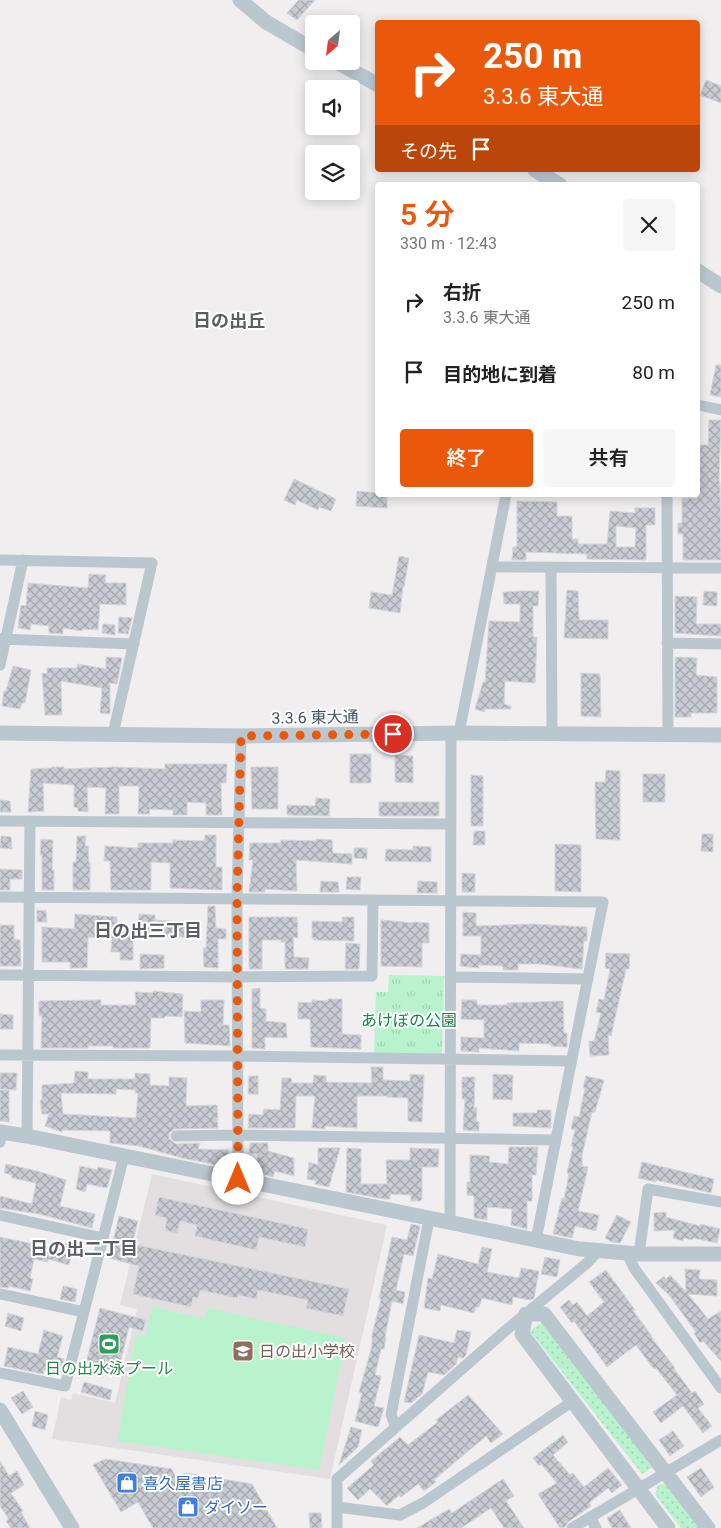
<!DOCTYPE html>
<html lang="ja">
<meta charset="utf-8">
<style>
body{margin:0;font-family:Roboto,"Noto Sans JP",sans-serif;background:#f6f6f6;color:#222;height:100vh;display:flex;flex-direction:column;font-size:19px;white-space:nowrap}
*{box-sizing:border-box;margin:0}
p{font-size:16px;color:#767676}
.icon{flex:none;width:28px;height:28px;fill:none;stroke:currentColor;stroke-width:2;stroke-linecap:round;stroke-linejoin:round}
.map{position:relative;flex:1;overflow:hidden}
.drawer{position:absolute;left:375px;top:182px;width:325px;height:315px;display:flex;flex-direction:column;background:#fff;border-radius:5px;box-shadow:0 2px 12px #0003}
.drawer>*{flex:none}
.banner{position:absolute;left:375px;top:20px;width:325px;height:152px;border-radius:5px;box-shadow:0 2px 12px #0003;background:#ea580c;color:#fff;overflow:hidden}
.needle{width:32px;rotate:208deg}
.controls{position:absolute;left:305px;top:15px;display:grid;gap:10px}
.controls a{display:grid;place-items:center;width:55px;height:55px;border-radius:5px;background:#fff;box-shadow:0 2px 12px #0003;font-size:25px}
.pin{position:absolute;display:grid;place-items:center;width:42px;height:42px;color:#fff;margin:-21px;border:2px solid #fff;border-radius:50%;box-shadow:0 1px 5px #0007}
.me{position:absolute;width:55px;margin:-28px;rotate:0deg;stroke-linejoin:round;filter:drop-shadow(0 0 4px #0008)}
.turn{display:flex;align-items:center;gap:18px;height:105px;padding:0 25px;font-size:22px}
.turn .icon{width:65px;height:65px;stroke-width:2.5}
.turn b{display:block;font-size:35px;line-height:42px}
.then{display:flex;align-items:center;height:48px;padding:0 25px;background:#0003;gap:10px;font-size:19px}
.round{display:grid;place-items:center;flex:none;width:52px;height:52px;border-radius:5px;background:#f6f6f6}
.headline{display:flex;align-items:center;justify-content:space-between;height:85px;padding:0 25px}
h1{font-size:30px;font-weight:600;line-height:38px;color:#ea580c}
.cta{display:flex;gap:10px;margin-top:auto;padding:10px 25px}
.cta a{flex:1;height:58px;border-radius:5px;background:#ea580c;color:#fff;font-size:20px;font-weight:600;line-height:58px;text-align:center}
.cta a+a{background:#f6f6f6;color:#222}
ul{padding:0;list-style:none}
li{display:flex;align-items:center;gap:15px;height:70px;padding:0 25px}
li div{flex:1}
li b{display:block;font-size:19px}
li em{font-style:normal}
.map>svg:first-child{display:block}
</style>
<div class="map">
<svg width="721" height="1528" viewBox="0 0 721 1528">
<defs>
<pattern id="grass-dots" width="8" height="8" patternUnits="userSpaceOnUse" patternTransform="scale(1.25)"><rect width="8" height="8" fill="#b9f3ce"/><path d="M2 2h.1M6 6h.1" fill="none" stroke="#a0d2b3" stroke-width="1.8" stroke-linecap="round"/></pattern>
<pattern id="park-tufts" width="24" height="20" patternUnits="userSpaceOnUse" patternTransform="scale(1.25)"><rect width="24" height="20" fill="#b9f3ce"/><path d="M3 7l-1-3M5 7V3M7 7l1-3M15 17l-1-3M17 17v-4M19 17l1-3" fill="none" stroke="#a0d2b3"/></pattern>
<pattern id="building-cross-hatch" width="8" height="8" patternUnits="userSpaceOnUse" patternTransform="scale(1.25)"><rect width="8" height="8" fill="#c8ccd2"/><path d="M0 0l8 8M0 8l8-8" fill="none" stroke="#a4a8ae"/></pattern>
</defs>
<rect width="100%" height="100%" fill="#f1eeef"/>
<path fill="#e3dfe1" d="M152,1174L387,1225L330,1479L52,1439L61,1397L71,1400L73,1393L115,1403L137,1309L120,1305Z"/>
<path fill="url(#grass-dots)" d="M542,1322L653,1467L642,1474L530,1331Z
M664,1484L667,1485L699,1528H681L655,1494L658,1485Z"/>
<path fill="url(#park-tufts)" d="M389,975L444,976L442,1055L374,1053L376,992H388Z"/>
<path fill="#b9f3ce" d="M152,1307L204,1318L207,1308L346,1338L319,1470L117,1441L136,1335L146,1337Z"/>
<path fill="url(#building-cross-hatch)" stroke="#d2d5db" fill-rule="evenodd" d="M299,0H315L297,20L287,13Z
M706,80L721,86V103L700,95Z
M716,365H721V397L710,395Z
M709,420H721L719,482H720L721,560H683V534H678V523H682V498H698V445H708Z
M294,479L336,499L331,511L319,507L318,510L297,500L295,505L284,500Z
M357,491L378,493V495H387V508L356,506Z
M517,501L557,502V516H572V539H578V544H607L610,511L635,513V508H655V525H646V560L587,559V554L526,552V560H512L513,547H517ZM616,526L636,528L635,547H616Z
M399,556L409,558L404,587L403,586L400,613L369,608L371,592L392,595Z
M89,574L106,575L105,583H126V605L100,604L98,630L82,629V631L63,628V634L49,633V626L31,624L30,630L18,628L21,605L26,606L28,583L88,588Z
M567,590L578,591L579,620H608V639L564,638Z
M522,591H539L538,606H533V637H537L535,683L505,681L504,704L511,706V709H485V712L475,709L483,682L485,683L489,621L520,622V604H504L503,592Z
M704,591L717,592V606L703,605Z
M675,596L697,597L696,624H721V636L675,633Z
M119,617L132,618L128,634L118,633Z
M103,624L115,625V635L102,633Z
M106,657L122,658L117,684L110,683V714L100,713L102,688L61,681L62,715H45L42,673L47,674V668H77L78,664L106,669Z
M675,657L697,658L696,675L717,677V713H691V717H675Z
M13,666L31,670L25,703H22L20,709L2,706L4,691H6Z
M581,673L600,674L601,717L581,716Z
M350,754H371V783H350Z
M395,755L413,756V783L395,782Z
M165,764H227L226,783H221L222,815H206V803L187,802V815H173V810L149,809L150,814H138L139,786H119V814H105L106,788L87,787L88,812L78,811V808L74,807V785L43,783L44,811L28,812L31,769L52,768V767H64V769L114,767L165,769Z
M251,767H278V809H252Z
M606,770L620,771V840L596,839L595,782H605Z
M643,774H665V802H643Z
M471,775L483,776V826H471Z
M316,798L330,799L329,816L287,815V805L315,806Z
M0,800L10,801L11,812H0Z
M379,802H439V816H379Z
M474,831H485V845H473Z
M702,834H713V852L701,851Z
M205,835H216V867H222V890L170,888V863L151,862V890H111L110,861H104L105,846L138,848V843H173V840L204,841Z
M1,836L11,837L12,849L0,848Z
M77,836H86L85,846H88L89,863H90V890H73V862H76Z
M41,839L53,840L52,870H54V890H42V855H40Z
M316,839L332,840L333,853L352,854V864L296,860L297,891L265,889V892H249L253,860H249L250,843H281V840L316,841Z
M555,844L581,845V892L555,891Z
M413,846L431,847V862L385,861L386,849L413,850Z
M354,848H367V859L354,858Z
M0,869L22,870V879H10V890H0Z
M462,873L475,874V892H462Z
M347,877H361L360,890L346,889Z
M321,881L338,882L339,892H320Z
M418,881L437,882V893H417Z
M208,906H215L216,928L226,929V939H218V968L204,967L203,948H206Z
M37,910L46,911L47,922H37Z
M463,912L476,913V926L532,924L587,927V941H584L582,969L539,964H518V970H503V966L479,965V968L460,966L461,954L481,955V936H463Z
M75,914L117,917V928L133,929V960H120V952H111L112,938L88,937L87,968H70V962H42V927L74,929Z
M139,914L155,915V920L184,922L185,937L138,935Z
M249,917H297L298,938L293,937L294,957L309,958L308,969H285V942H281V940H262V969H249Z
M342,917H354V941L314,940V938H312V921L342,922Z
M381,920L414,923V922L429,923V943H422V967L381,966Z
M0,925H14V939L20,940L21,966H0Z
M346,943L360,944L359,969H345Z
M606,953L630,954L629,969H626L611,1036L608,1035L609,1055L590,1056L589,1041H594L601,1013L596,1012L599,999L604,1000L610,969L605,968Z
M140,954L164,955V968L140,969Z
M260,988V1008L266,1009V1021L286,1023L287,1038L265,1037V1049L252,1048V989Z
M153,991L183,994L182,1017L165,1016V1018H151L150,1048H113V1046H88V1048H41L42,1016H39V1001L101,1000V1005H136L135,992L153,993Z
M328,999H342V1034L361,1035V1049L311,1047L310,1019H298V1002L312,1003V1000L328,1001Z
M201,1000H224L223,1025H229L230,1046L185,1043L184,1011L201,1012Z
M462,1000H477V1005H507V1003L563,1001L564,1033H567V1047L551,1046V1044L519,1043V1051L479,1048V1052L461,1051V1037L484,1038V1020L461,1019Z
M0,1014L13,1015V1029H0Z
M371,1067H383V1080L410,1081V1074L424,1075L422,1122L408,1121V1098L387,1097V1096H357V1128L325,1126V1129L312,1128L315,1096H296L295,1128H248L249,1114L263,1115L264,1109L280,1110L282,1078H291L292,1083H313L314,1075L326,1076V1082L372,1083Z
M75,1071L88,1072V1079H135V1073L150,1074V1085L169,1086V1077L187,1078L186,1106L217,1105L218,1128L175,1129L169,1133V1139L176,1144L200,1143L198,1149L228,1150V1167L182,1158L139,1146L110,1143V1131L63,1130L62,1132L45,1126L49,1114H42L40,1100H42V1085L74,1083ZM116,1089L135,1090V1093H138L136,1118L63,1114L61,1093L116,1094Z
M0,1073H17L16,1090L0,1089Z
M493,1074L513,1075L512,1100L493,1099Z
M249,1076H258V1094H248Z
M586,1076L604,1080L595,1112H592L582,1155V1166L588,1167L578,1211L599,1215L596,1231L575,1226L572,1238L553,1234L562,1198L564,1199L569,1174L567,1173L573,1146H571L575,1130L571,1129L574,1116L579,1117L585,1088H583Z
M462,1077H475L474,1108H477L476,1121L479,1122V1131L463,1130L465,1099H462Z
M0,1090H9V1122L0,1121Z
M537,1110H551V1128L513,1126V1113H537Z
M250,1143H268V1151L294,1158V1176L275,1171L273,1177L255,1171L258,1154L249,1153Z
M509,1147H538L536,1175H532V1201H527V1229L511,1225L512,1209L487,1207V1220L474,1218V1196L467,1195V1182H470V1155L490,1156L489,1162L508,1164Z
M318,1148H340L329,1187L315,1184L316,1181L307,1179L309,1162L318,1165Z
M347,1148L361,1149V1184H387L386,1160H410V1148L439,1149L438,1167H422V1199L420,1201H411V1195L390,1194V1199H384L346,1192Z
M642,1162L714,1179L711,1193L656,1180V1182L638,1178Z
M6,1164L37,1171L66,1180L60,1206L95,1214L92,1228L39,1214L0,1208V1196L32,1204L36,1183L12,1178V1175L4,1173Z
M80,1166L97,1170L98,1167L112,1170L107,1188L87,1184L85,1192L76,1189Z
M159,1197L308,1229L305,1247L259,1237L256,1250L195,1236L197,1225L180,1221L177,1233L165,1230L167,1218L155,1215Z
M666,1212V1217L700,1226V1224L720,1229L717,1243L693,1238L692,1240L684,1238L683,1241L673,1238L675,1230L654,1231V1213Z
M617,1215L631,1222L620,1243L612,1242L605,1238Z
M119,1216L138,1221L132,1244L349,1289L343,1316L306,1308L308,1300L258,1290L256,1299L238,1295L237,1298L200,1290L198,1298L193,1297L191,1307L133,1294L139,1266L109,1258Z
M411,1224L420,1226L413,1256L404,1254L396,1290L405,1292L403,1304L392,1301L385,1337L386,1338L384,1349H381L375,1375L381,1376L374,1406L384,1408L378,1427L355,1421L362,1393L359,1392L372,1346V1335L381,1299L379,1298L392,1237L407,1240Z
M0,1237L58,1249L59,1242L73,1245L69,1265L48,1259V1262L34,1259L30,1278L33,1279L30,1291L9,1286L8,1288L0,1287Z
M482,1247L492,1249L487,1272L519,1278L521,1268L539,1271L534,1298L530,1300L513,1297L512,1305L482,1298L479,1307H476L474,1313L441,1305L440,1311L424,1308L428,1278L432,1279L438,1254L478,1264Z
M545,1257L560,1260L557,1277L541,1274Z
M685,1269L700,1270L699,1279L717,1280V1296L688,1294L708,1319L721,1311V1361L703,1341L700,1343L694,1333L696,1332L669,1295L656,1283L664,1276L666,1279L670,1275L686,1292Z
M606,1270L635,1310L633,1311L652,1336L651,1337L675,1368L674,1369L692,1393L695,1391L704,1404L698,1408L712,1426L703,1433L683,1406L661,1423L653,1412L677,1395L656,1368L654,1369L636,1345L607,1367L574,1321L572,1323L560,1307L569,1300L573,1305L577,1302L587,1316L604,1302L589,1282Z
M63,1286L77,1289L75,1302L60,1299Z
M100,1308L146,1320L143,1331L129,1327L118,1372L86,1363Z
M8,1313L24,1318L21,1331L5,1326Z
M44,1330L63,1336L57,1357L64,1359L60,1374L44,1370L43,1374L4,1366L8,1347L38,1354Z
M457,1330L471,1332L466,1355L463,1358L458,1357L456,1364L444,1375L428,1372L422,1394L411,1403L404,1402L419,1335L454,1343Z
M84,1382L112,1390L110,1400L81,1392Z
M23,1391L33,1407L22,1414L11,1398Z
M468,1395L503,1434L491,1443L486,1436L434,1480L436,1482L424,1491L418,1484L401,1497L399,1495L387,1506L370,1489L358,1500L347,1488L374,1465L371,1461L400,1437L408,1445L438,1422L436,1420Z
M35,1411L48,1415L45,1430L32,1426Z
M351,1427L362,1430L358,1447L339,1465Z
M673,1431L684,1446L670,1456L659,1440Z
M563,1435L568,1442L553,1455L570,1475L573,1473L584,1487L608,1468L622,1485L612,1493L608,1488L589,1503L591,1506L568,1522L565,1527L560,1528L538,1494L557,1483L541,1464L539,1466L533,1458Z
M105,1459L172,1469L176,1478L186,1473L252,1484L277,1528H153L138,1502L121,1512L93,1465Z
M0,1461L9,1476L17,1471L24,1485L11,1493L23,1511L21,1512L30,1528H11L6,1521L9,1519L0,1506Z
M701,1468L714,1487L701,1497L687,1477Z
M503,1479L514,1496L506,1501L524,1528H504L491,1508L461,1528H417L449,1509L452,1513Z
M620,1510L631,1528H612L607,1518Z
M309,1513H321L322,1528H310Z"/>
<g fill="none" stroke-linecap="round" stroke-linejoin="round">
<path stroke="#bbc7cf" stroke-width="11" d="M698,405L721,410
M667,495L668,734
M0,560L152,563L113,734
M492,567L721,568
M551,567L552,734
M0,639L134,644
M667,643L721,644
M0,665L23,560
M459,733L506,495
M0,821L451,824
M0,897L603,902L536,1240
M0,975L237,977L372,976L373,900
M450,977L588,979
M0,1055L237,1056L571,1061
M27,1136L30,821
M176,1136L238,1135L556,1140
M0,1142L2,1133
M238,1179L237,899L241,736
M0,1215L103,1238
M450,1223L451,733
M627,1253L634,1268L721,1388
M639,1254L648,1189L721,1202
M0,1294L84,1312
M0,1373L65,1386L124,1156
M396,1427L391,1415L429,1219
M337,1507L400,1515L423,1503L573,1401
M590,1517L596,1528
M337,1528V1479L505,1331L587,1263L598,1251
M572,1528L721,1440"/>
<path stroke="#bbc7cf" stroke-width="15" d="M240,0L266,22L314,50
M335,61L378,85
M535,170L560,185
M698,271L721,286
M0,733L241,736L459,733L721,735
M0,1132L27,1136L580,1249L639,1254H721
M0,1410L72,1528
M668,1528L522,1334L526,1314H544L708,1528"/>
</g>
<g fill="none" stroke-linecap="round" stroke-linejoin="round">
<path stroke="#ea580c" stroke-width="9" stroke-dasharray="0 16.2" d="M238,1179L237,899L241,736L393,734"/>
</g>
<defs>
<g id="stadium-square" transform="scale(1.125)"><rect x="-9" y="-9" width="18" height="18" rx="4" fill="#2e9e5b" stroke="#fff"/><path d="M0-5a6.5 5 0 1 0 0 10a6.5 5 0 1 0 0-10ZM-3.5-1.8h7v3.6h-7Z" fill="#fff"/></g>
<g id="school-square" transform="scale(1.125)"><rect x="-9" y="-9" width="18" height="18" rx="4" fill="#8d6e63" stroke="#fff"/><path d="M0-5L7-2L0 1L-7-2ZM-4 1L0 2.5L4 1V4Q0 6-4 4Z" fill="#fff"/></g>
<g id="shop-square" transform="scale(1.125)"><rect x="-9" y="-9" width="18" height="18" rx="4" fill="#3f7fe0" stroke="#fff"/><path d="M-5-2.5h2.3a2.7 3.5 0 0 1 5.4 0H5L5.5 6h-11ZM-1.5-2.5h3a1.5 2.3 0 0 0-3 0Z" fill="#fff"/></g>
</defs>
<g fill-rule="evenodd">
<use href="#stadium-square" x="109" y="1344"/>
<use href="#school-square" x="243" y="1351"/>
<use href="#shop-square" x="127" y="1483"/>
<use href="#shop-square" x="188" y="1507"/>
</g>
<g text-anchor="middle" stroke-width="4" stroke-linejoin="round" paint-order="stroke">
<g font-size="16" fill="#45535e" stroke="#fff">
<text transform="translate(315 717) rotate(-1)" y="6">3.3.6 東大通</text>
</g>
<g font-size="16" fill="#0f8546" stroke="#fff">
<text x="409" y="1026">あけぼの公園</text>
</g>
<g font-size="16" fill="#785e54" stroke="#fff" text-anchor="start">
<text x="259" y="1357">日の出小学校</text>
</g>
<g font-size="16" fill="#27864d" stroke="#fff">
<text x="109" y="1374">日の出水泳プール</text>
</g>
<g font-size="16" fill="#366cbe" stroke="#fff" text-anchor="start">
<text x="143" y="1489">喜久屋書店</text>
<text x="204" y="1513">ダイソー</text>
</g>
<g font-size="18" font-weight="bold" fill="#5b5f64" stroke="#fff">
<text x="229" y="327">日の出丘</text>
<text x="148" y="937">日の出三丁目</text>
<text x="84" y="1255">日の出二丁目</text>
</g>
</g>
</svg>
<div class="controls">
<a><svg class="needle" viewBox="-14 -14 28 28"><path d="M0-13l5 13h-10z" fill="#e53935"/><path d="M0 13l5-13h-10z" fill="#767676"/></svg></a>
<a><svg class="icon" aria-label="sound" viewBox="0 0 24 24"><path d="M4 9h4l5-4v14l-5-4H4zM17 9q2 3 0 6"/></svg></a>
<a><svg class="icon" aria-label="layers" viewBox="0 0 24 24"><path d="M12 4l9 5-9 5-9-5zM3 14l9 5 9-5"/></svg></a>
</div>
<div class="pin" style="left:393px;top:734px;background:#d93025"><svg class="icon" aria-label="arrive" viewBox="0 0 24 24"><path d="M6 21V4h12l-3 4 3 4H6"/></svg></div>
<svg class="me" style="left:238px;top:1179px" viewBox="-20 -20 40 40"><circle r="19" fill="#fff"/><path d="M0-13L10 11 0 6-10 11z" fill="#ea580c"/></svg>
<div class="banner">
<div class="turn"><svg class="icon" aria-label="right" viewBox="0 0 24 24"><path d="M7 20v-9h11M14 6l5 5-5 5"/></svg><div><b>250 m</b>3.3.6 東大通</div></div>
<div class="then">その先<svg class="icon" aria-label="arrive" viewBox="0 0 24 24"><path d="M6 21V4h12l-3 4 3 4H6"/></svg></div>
</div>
<section class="drawer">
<div class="headline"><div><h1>5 分</h1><p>330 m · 12:43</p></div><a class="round"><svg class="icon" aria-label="close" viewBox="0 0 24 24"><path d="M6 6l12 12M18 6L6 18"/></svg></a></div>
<ul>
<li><svg class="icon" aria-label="right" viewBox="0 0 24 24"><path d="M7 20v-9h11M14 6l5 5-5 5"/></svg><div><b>右折</b><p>3.3.6 東大通</p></div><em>250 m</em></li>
<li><svg class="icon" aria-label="arrive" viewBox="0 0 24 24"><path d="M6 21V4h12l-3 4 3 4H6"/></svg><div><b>目的地に到着</b></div><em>80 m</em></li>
</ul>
<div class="cta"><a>終了</a><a>共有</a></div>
</section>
</div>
